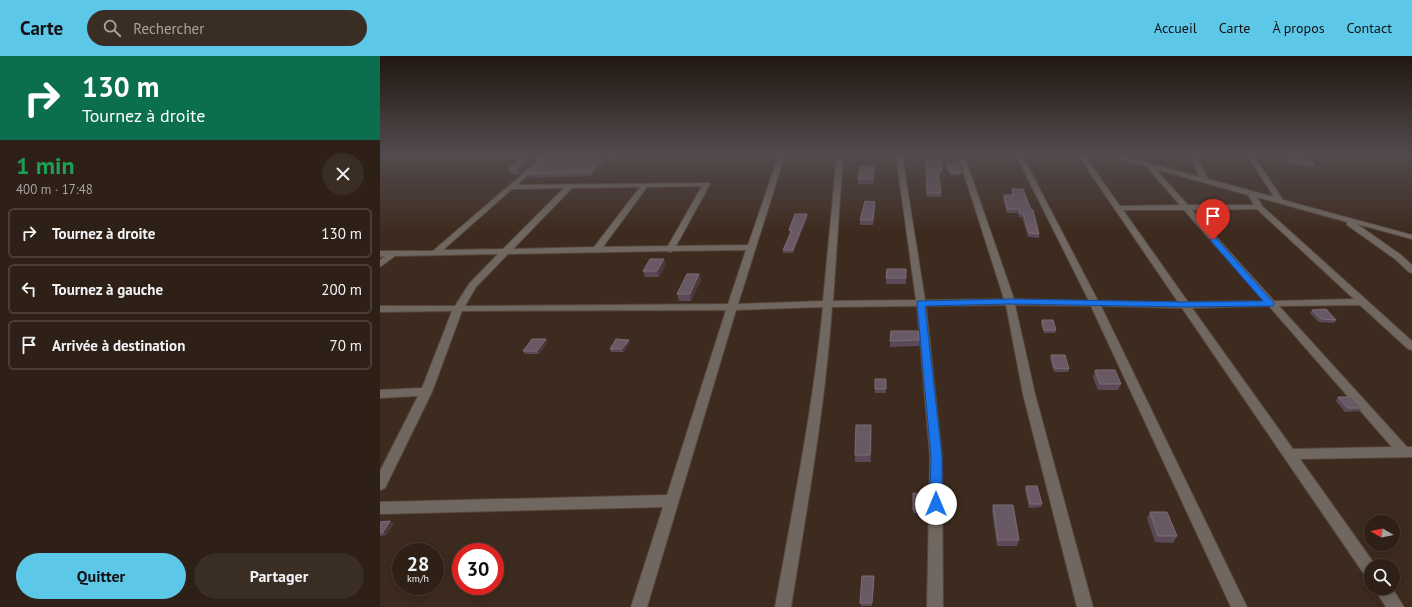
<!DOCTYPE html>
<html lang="fr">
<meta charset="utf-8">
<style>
body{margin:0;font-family:"PT Sans",sans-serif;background:#3a2d24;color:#f1f3f6;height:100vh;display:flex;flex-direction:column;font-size:15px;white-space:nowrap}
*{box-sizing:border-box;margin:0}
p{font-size:13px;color:#a7a3a1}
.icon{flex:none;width:22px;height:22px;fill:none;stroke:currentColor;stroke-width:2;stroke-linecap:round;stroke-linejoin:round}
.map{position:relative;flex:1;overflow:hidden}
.sheet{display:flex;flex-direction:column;background:#2e2017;width:380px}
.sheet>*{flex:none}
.guide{background:#0b6e4f;color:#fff;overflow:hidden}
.needle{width:26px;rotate:279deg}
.controls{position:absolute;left:984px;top:459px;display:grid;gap:8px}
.controls a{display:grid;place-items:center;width:36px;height:36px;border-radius:50%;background:#2e2017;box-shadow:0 2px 10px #0003,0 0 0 1px #493e36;font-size:20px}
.speed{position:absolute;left:12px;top:487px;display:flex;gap:8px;font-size:20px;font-weight:700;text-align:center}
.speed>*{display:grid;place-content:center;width:52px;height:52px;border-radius:50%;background:#2e2017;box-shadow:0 2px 10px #0003,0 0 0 1px #493e36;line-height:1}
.speed small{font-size:10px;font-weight:400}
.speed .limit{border:6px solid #d22;background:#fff;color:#111}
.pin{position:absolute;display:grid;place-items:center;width:34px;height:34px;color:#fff;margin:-41px -17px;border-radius:50% 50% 50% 0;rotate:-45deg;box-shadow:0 0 4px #0007}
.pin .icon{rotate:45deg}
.me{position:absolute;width:44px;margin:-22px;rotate:0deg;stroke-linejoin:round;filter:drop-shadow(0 0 3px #0008)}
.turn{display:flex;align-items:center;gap:14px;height:84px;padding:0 16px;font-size:18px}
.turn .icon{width:52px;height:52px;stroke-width:2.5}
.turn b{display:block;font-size:28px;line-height:34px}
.round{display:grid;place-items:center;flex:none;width:42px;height:42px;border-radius:21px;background:#3a2d24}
.summary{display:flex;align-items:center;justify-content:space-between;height:68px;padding:0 16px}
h1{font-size:24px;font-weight:600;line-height:30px;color:#1e9e55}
.action{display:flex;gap:8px;margin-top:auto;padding:8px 16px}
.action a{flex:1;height:46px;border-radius:24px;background:#5dc7e8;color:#111;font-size:16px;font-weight:600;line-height:46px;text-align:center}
.action a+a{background:#3a2d24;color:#f1f3f6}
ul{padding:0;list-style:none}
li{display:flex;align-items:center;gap:12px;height:50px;margin:0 8px 6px;padding:0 8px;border:2px solid #493e36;border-radius:6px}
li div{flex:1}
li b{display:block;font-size:15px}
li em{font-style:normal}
header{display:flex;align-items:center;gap:24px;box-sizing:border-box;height:56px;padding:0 20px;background:#5dc7e8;color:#111}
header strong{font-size:19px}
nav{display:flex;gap:22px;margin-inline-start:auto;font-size:14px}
.search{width:280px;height:36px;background:#3a2d24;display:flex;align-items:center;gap:10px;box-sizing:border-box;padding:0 14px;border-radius:22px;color:#a7a3a1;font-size:15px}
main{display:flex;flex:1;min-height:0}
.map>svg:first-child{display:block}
</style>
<header>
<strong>Carte</strong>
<div class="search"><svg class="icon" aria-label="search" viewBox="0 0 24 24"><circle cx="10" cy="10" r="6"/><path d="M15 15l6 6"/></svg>Rechercher</div>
<nav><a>Accueil</a><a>Carte</a><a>À propos</a><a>Contact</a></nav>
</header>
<main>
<section class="sheet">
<div class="guide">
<div class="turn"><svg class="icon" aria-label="right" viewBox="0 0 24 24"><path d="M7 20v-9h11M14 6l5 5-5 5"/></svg><div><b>130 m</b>Tournez à droite</div></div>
</div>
<div class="summary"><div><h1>1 min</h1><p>400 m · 17:48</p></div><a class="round"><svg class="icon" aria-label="close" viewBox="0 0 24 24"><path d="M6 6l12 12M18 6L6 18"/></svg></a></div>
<ul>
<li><svg class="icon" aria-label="right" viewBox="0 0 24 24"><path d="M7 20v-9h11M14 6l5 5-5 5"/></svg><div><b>Tournez à droite</b></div><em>130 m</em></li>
<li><svg class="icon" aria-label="left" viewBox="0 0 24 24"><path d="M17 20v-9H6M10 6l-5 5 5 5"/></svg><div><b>Tournez à gauche</b></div><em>200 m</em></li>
<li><svg class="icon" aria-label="arrive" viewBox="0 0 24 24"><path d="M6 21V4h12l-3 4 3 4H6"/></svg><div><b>Arrivée à destination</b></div><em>70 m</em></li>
</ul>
<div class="action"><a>Quitter</a><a>Partager</a></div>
</section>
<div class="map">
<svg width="1032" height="551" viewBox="0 0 1032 551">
<rect width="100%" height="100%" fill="#3e2b1f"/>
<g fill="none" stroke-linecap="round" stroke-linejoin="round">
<g stroke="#58463b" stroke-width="2">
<path id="minor" d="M0,99H178L181,101L178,103H0Z
M258,99H392L389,101L214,103L211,101L214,99Z
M399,99H405L358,248L443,245L457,99H463L453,245L536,244L516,99H522L545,244L624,243L578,99H584L634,243L709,245L636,99H642L718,245L798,246L698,99H704L740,150L800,149L766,110L729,100L728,99H737L820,121L810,99H816L828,123L894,141L867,99H873L903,144L1032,179V183L977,168L1021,199L1032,209V217L1029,216L1015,203L967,169V166L877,141L882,150L1032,285V294L1028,293L980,249L899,250L1027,391H1032V401L920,403L996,510H991V523L986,521L802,252L721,250L867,551H851L711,250L635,249L655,338L713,551H697L643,338L626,249L546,250L562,401L563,551H547L550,401L537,250L452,251C445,352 427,451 411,551H395C413,451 433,352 443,251L356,254L267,551H251L283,451L0,458V446L287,439L346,254L82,255L52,336L5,432L0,434V415L38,340L0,342V334L42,332L72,255L0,256V250H75L89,228L118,198L15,200L0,211V204L5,200L0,201V195H53L160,103L163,105L162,106L137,129L329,127L330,128L296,190L368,189ZM775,113L868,139L874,149H808ZM322,130L288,190L223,191L267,131ZM260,131L214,191L133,193L192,132ZM184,132L123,193L63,194L132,133ZM877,153L974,243L894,245L812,154ZM743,154H804L884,245L808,246ZM366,194L348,248L85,250L96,231L128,198L287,195L290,196L293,195ZM889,250L1012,391L913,393L812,252Z
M994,532H1012L1024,551H1006Z"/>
</g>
<use href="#minor" fill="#6f6760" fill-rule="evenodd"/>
</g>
<path fill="#5a4a58" d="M901,99H925L934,108L933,111L910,109Z
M226,100L227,104L212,120L150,122L148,118L151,116L150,114Z
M546,102L556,105L562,115L561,119H559L561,137V141H547Z
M155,104L140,118H131L128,113Z
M567,107L581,117L580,119H570L566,110Z
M495,115L493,128H478V123Z
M632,133L659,178V182L648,181L642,161H639L638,157H627L623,143L624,139H632L631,137Z
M495,146L493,169H480V164Z
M427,158L428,161L413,197H403V194L410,177L409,174Z
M284,203L286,209L279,221H265L263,215Z
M526,213V228H506V222Z
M319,218L321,224L311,245H299L297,238Z
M932,254L956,264L954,267L939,266L930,257Z
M662,264L676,274L675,277H664L661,267Z
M166,283L168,286L159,298H145L143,295Z
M539,284V290L510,291V285Z
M250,287L244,296H231L230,293Z
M671,299L689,313L688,316H674L670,302Z
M715,314L741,328L738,334H718L713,321Z
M495,323H506V337H495Z
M958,341L981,352L979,355L965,356L956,345Z
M492,375L491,406H475V399Z
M646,430L662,448L661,451L649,452L645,434Z
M533,437L544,438V458L533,457Z
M613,449L639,484L637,490H617L612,455Z
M770,456L797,480L793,487L775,486L767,462Z
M10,465L14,468L6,479L0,480V466Z
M494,523L492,550H481L480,547Z"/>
<path fill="#49373c" d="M153,100L155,104L140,118L137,113Z
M226,100L227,104L212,120L211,116Z
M495,110V115L493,128V123Z
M427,158L428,161L413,197V194Z
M284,203L286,209L279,221L277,215Z
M319,218L321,224L311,245L310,238Z
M166,283L168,286L159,298L157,295Z
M249,284L250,287L244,296L242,293Z
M491,369L492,375L491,406L490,399Z
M10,465L14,468L6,479L3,476Z"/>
<path fill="#695965" stroke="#7c6c75" d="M904,99H925L934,108L911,107Z
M145,100H153L137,113H128Z
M226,100L211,116L148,118L153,114H150L165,101Z
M546,102H555L556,105H561L562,115H558L561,137H547Z
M567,107H578L581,117H570Z
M480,110H495L493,123H478Z
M632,133H643L651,154H653L659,178L649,177L643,157H640L639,153H627L624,139H634Z
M485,145L495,146L493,164H480Z
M415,158H427L413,194H403L412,174H409Z
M270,203H284L277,215H263Z
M507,213H526V222H506Z
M307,218H319L310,238H297Z
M946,253L956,264L941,263L932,254Z
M662,264H673L676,274H664Z
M511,275H538L539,284L510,285Z
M152,283H166L157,295H143Z
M236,283L249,284L242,293H230Z
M671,299H685L689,313L674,312Z
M715,314H735L741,328H720Z
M495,323H506V333H495Z
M958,341H972L981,352H968Z
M476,369H491L490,399H475Z
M646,430H657L662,448H650Z
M533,437L544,438V454H533Z
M613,449H633L639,484H618Z
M770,456H787L797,480H778Z
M10,465L3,476H0V466Z
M482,520H494L492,547H480Z"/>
<linearGradient id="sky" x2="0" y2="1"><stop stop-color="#221811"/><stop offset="0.56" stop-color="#524a4d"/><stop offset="1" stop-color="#524a4d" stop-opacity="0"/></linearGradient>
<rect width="1032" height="176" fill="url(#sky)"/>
<path fill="#1a73e8" stroke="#114b97" d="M831,182H836L893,246L894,248L893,250L804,251L630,248L545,250L562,401V448L560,452L556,454L551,452L550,448L551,401L537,247L538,245L630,243L804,246L883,245L831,185Z"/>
</svg>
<div class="controls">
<a><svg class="needle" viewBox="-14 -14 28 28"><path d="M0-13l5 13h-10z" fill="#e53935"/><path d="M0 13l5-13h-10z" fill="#a7a3a1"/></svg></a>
<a><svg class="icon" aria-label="search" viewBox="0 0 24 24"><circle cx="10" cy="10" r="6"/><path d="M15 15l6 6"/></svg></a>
</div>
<div class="speed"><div>28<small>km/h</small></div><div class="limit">30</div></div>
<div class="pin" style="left:833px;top:184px;background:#d93025"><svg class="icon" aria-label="arrive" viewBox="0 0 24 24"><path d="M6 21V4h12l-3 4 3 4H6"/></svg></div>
<svg class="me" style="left:556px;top:448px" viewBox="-20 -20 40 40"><circle r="19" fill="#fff"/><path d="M0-13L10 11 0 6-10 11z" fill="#1a73e8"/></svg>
</div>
</main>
